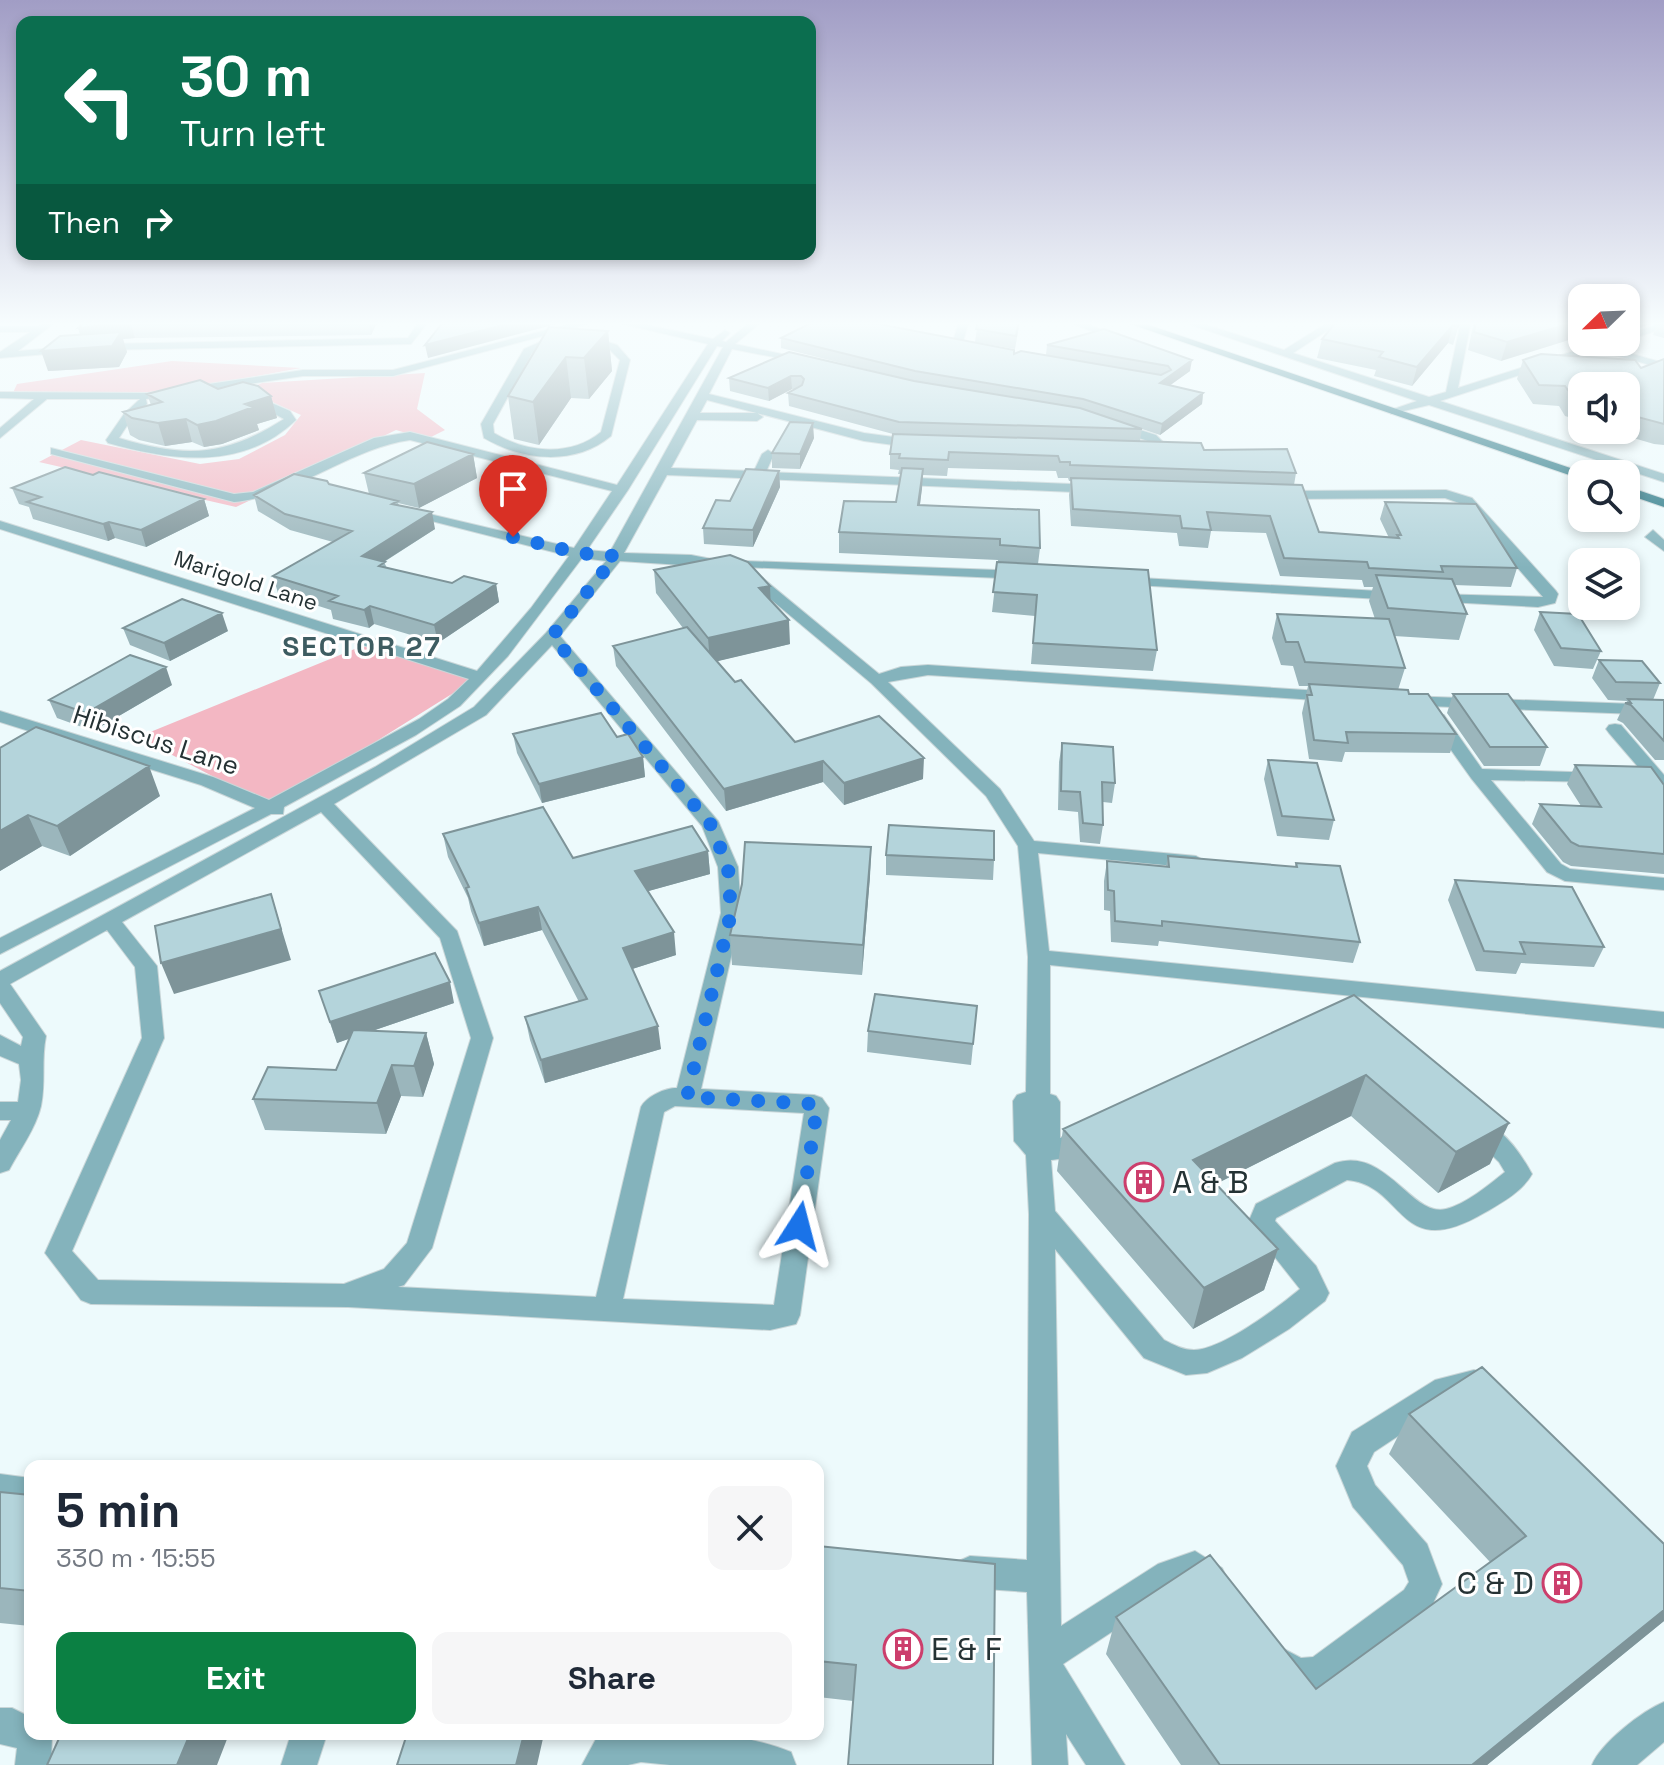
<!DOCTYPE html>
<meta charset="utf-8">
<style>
body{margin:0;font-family:"Space Grotesk",sans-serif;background:#f6f6f7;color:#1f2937;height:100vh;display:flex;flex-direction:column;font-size:30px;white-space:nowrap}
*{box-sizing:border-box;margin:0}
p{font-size:26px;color:#747a83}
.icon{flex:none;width:44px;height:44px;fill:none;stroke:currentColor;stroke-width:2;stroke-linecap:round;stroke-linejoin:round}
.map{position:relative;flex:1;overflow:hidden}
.sheet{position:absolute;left:24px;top:1460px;width:800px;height:280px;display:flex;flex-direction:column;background:#fff;border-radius:16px;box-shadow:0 4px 12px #0003}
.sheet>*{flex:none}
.banner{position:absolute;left:16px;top:16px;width:800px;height:244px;border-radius:16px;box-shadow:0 4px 12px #0003;background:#0b6e4f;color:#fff;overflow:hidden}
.needle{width:52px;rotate:247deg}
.controls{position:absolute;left:1568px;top:284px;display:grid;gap:16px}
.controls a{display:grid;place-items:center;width:72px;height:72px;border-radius:16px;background:#fff;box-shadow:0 4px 12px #0003;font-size:40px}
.pin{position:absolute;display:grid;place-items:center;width:68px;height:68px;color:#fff;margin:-82px -34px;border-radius:50% 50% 50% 0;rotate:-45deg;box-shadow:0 0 8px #0007}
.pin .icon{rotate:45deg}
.me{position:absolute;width:88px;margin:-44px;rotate:9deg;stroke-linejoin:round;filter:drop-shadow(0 0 6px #0008)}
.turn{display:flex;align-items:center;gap:28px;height:168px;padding:0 32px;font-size:36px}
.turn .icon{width:104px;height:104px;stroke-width:2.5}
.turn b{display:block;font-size:56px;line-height:68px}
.then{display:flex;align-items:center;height:76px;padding:0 32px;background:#0003;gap:16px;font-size:30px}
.round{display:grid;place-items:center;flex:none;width:84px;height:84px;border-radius:16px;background:#f6f6f7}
.overview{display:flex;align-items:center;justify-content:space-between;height:136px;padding:0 32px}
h1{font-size:48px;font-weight:700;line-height:60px}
.primary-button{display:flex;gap:16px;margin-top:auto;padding:16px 32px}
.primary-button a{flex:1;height:92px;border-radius:16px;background:#0b8043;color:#fff;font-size:32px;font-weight:700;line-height:92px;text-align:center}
.primary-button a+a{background:#f6f6f7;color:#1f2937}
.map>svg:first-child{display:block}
</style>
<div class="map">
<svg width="1664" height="1765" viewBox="0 0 1664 1765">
<rect width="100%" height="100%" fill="#edfafc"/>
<path fill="#f3b7c3" d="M172,361L301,368L162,393L12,395L17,384Z
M425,373L417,409L445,430L427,439L396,430L236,507L39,462L81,440L200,464L239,459L285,435L301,415L246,390L262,383Z
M362,646L479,677L271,807L138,737Z"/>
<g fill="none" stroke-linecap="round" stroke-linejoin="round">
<g stroke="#c9d6d8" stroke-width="2">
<path id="minor" d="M45,321H57L18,351L67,347L71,348V352L0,358V352L30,332H0V326H39Z
M419,321H429L411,344L99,350L94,347L99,344L408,338Z
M581,321H599L393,376H303L146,399L147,404L132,418L119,438C186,458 224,457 284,419L245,398V394L249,393L290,411L296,420C243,471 172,461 108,443L106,440L124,414L140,399H47L0,438V428L34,399L0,398V392L148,393L303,370H393Z
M610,321H630L713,339L725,330L730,333L722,341L726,342L751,321H763L735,344L810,360V364L732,349L709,394L864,433L916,440L922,444L916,448L864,441L707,400L700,413H757L763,417L757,421L697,420L671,468L754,471L762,454L768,450L774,454L766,472L1097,485L1103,489L1097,493L667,475L624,553L691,555L717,560L1023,571L1030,575L1023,579L742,567L760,576L879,674L901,667L928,665L1336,692L1338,696L1330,701L928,675L888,682L1000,789L1034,841L1196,856L1206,862L1196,868L1038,853L1049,951L1664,1012V1028L1050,965V1094L1056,1096L1060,1102V1138L1083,1128L1092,1131L1095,1138C1088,1151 1065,1159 1051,1160L1055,1211L1164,1340C1174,1345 1183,1350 1194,1350C1223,1349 1277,1308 1300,1289L1248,1223L1256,1204L1335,1163C1386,1146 1412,1218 1446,1209C1466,1204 1489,1185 1505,1172L1499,1162L1467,1131L1470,1124C1497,1116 1521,1154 1532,1174C1522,1192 1501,1203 1484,1213C1397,1264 1406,1185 1347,1180L1276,1218L1275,1221L1316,1266L1329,1293L1325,1301L1289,1329L1242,1358L1207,1373L1186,1375L1144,1358L1055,1249L1061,1626L1158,1564L1195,1551L1222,1568L1227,1579L1222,1590L1211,1595L1191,1584L1177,1589L1063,1664L1125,1765H1086L1066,1734L1068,1765H1032L1027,1592L970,1588L959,1583L954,1572L959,1561L970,1556L1027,1560L1029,1214L1026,1155L1014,1141L1013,1101L1017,1095L1026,1092L1028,957L1018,846L986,796L871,683L750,582L712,567L620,561L560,636L718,821L738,867L741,913L701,1089L814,1095L822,1098L829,1108L800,1315L796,1324L770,1330L348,1307L91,1304L81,1300L45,1253L142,1038L135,967L107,930L10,984L46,1036C41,1060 46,1082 41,1106C36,1128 19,1151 9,1170L0,1173V1140L11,1120H0V1102H18L21,1080L19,1064L0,1056V1035L21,1046L23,1037L0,1003V971L375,767L474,707L546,633L606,561L582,558L508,656L460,706L416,735L284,807L283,814H271L0,954V938L255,808L201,785L0,722V711L213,777L269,800L419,719L448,699L469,679L0,529V521L477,671L531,608L569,556L404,514V508L574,548L612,491L410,440C348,449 296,496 234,502L51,454V448L234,494L253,492L374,438L410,432L617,485L708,344ZM717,346L723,347L610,552L587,550L628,490ZM552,645L702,826L718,867L721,913L677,1088C665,1088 647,1096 641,1107L596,1297L398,1287L404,1285L432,1248L493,1038L457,931L334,804L486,715ZM321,812L440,938L471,1038L407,1243L384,1269L344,1284L98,1280L72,1251L164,1038L157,966L122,922ZM675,1106L804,1113L774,1305L623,1299L664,1112Z
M959,321H969L962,345L957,348L952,345Z
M1065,321H1080L1129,340L1120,342Z
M1179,321H1195L1284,350L1330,321H1342L1293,353L1429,397L1446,392L1461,321H1471L1458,388L1602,342H1617L1608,347L1664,363V369L1597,350L1440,401L1664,474V482L1429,405L1391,414V410L1417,401Z
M1664,322V328L1626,341V335Z
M583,334L617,345L630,360L611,436C575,466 523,461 484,438L481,424L524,349L549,338L554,341L553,343L532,353L493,424L494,433C527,453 571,457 601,432L620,360L609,349L583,338Z
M1115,422L1156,435L1165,444L1155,447L1148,441L1111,429V423Z
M1446,490L1472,498L1556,591L1558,594L1555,603L1538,607L1429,601V595L1434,594L1543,597L1462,504L1445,498L1280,499L1273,495L1280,491Z
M1653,530L1664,540V551L1645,537Z
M1122,577L1398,592L1405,596L1398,600L1117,584V578Z
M1406,696L1664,705V715L1400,705L1398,701L1400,697Z
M1438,714L1444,715L1482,769L1603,773L1606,777L1603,781L1597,782L1491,780L1561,864L1570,869L1664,878V890L1565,881L1547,872L1471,778L1429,719Z
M1615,724L1621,725L1664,775V791L1658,790L1609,733L1606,729L1609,725Z
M1474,1370L1484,1374L1488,1383L1484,1392L1451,1401L1374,1452L1367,1466L1375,1485L1427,1544L1442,1584L1428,1614L1331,1686C1304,1697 1277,1694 1265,1665L1270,1653L1282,1648L1301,1658L1313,1657L1404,1590L1409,1582L1403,1565L1353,1507L1336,1466L1352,1432L1435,1380Z
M0,1474L30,1478V1508L0,1504Z
M1664,1702V1742L1637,1765H1592C1601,1743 1642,1711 1664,1702Z
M0,1708H12L30,1717V1734H52L51,1765H15L17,1748L0,1744Z
M291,1734H327L317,1765H281Z
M610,1734C671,1734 733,1728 791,1752L796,1765H670L641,1762L628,1765H582L596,1739Z"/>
</g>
<g stroke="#c9d6d8" stroke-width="2">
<path id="major" d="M1122,321H1137L1588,474H1582V479L1578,478Z
M1626,486L1664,499V507L1626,494Z"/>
</g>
<use href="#minor" fill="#84b3bc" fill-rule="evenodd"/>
<use href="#major" fill="#257583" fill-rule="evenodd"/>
</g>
<path fill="#9bb6bc" d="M86,321H378L371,335L135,338L123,339L127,352L119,367L48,371L80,334L78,328Z
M978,321H1020L1015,349L975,342Z
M1460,321L1453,345L1448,343L1412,386L1374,376L1376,370L1317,358L1322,339Z
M1474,321H1582L1501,361L1468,350Z
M1626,321H1664V338L1653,335L1658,322L1633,330L1626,328Z
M549,327L608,331L612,371L589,399L571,398L539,445L514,439L508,396Z
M1104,329L1190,371L1170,385L1203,393L1202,404L1160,435L1142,429L1140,441L1204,450L1296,473L1294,485L1319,532L1389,538L1380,519L1385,502L1517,568L1511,587L1454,585L1467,614L1459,640L1394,636L1405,668L1398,690L1409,694L1456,734L1450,753L1345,752L1342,762L1309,759L1302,713L1308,686H1299L1293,666L1281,665L1272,638L1277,614L1375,619L1369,601L1373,587H1364L1362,580L1280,576L1266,533L1211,531L1208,548L1179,546L1177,533L1071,526L1069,495L1071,481H1069L1068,478H1058L1056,471L948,468L947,476L923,475L920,505L1040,548L1038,564L1157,650L1153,671L1031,664L1035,616L992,612L998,560L839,553V532L896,502L901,474H898L899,470L890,469V454L893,434L789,406L788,393L795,389H792L769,401L730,391L729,378L869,370L781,348V338L1046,355L1047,345Z
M1664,359V445L1654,444L1623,435L1620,430H1626V386H1582V421L1565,416L1559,406L1533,404L1517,379L1523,360L1641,368Z
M218,389L271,396L277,418L257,424L259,430L222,444L204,447L192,442L165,446L139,440L130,435L123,412L151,405L147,394Z
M814,438L800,469L772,468V453Z
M473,454L477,478L419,508L398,503L399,505L435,529L384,562L387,568L452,583L496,584L499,602L438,643L374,624L369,628L333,619L331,610L278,593L273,576L333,542L290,530L258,511L254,495L329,484L369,494L364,473Z
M779,471L780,487L753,547L704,544L703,528L730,501Z
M93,475L204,499L209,516L146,547L115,538L108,541L33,519L29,507L19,504L12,488Z
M654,570L770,600L790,644L717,661L735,682L795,742L923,779L844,805L823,782L726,811L616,666L613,646L683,628L656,593Z
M1540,612L1601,651L1593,669L1554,666L1534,630Z
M123,628L228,631L170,661L130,645Z
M1599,660L1660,683L1653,700H1664V760H1655L1623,723L1617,720L1625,703H1626L1627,701L1608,700L1592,678Z
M172,685L93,731L57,718L49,700Z
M1453,694L1547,747L1540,766H1484L1447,713Z
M513,734L617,737L643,757L645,777L542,803L517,753Z
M1062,743L1115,783L1112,803L1103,802V825L1100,844L1080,842L1078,812L1058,810L1059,762Z
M0,748L160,796L70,856L42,846L0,871Z
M1268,760L1334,820L1329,840L1277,836L1264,779Z
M1575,765L1664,785V874L1571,866L1563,862L1532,824L1540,804L1581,806L1567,784Z
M443,834L573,858L708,851L710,874L648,891L676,955L632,969L661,1049L545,1083L530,1040L525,1017L579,1002L542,930L484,946L471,911L468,898L448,857Z
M871,847L870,876L862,975L732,965L730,935Z
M886,855L994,860L993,880L886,875Z
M1168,856L1295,867L1296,863L1360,942L1353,963L1159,941L1158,946L1111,942L1110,911L1104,910V881L1107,861L1166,866Z
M1455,880L1604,947L1594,967L1521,963L1516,974L1476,971L1448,900Z
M319,991L454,1003L372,1031L426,1033L434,1064L423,1097L401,1096L386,1134L265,1130L253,1099L336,1070L350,1038L337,1043Z
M1354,995L1490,1164L1438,1193L1351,1116L1216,1184L1278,1249L1264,1290L1193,1329L1057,1171L1063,1129Z
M977,1006L971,1065L867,1052L868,1031Z
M1409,1414L1664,1621L1487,1765H1181L1106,1654L1116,1617L1316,1689L1490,1562L1389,1454Z
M0,1492L30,1495V1626L0,1623Z
M818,1546L995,1564L853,1701L818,1697Z"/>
<path fill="#7e9499" d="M368,321H378L371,335Z
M519,321H568L428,358L425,345Z
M1578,321H1582V336L1501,361L1507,342Z
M1636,321H1658L1633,330Z
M130,322L135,338L123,339L127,352L119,367L48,371L41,351L83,343L78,328Z
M1453,325L1448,343L1412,386L1417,367Z
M608,331L612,371L589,399L584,358Z
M566,357L571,398L539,445L533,402Z
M1192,360L1190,371L1158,394L1160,383Z
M791,376L792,389L769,401L768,388Z
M1203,393L1202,404L1160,435L1162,424Z
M271,396L277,418L257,424L259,430L222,444L204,447L197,425L245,404Z
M186,419L192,442L165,446L158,423Z
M813,423L814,438L800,469V454Z
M473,454L477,478L419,508L414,484Z
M923,469L922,489L917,525L918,505Z
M779,471L780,487L753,547V530Z
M204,499L209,516L146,547L141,530Z
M432,512L435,529L366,573L362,556Z
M109,522L115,538L108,541L103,524Z
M496,584L499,602L438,643L434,625Z
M770,586L771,610L759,588Z
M370,606L374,624L369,628L364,610Z
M222,613L228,631L170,661L164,643Z
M789,620L790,644L710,663L708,638Z
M166,667L172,685L93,731L86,713Z
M643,757L645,777L542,803L539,784Z
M924,758L923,779L844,805V783Z
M823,761V782L726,811L724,789Z
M149,766L160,796L70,856L57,826Z
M28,815L42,846L0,871V831Z
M871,847L870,876L862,975L863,945Z
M708,851L710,874L638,894L635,871Z
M271,894L291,960L174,994L161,963Z
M538,907L542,930L484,946L479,923Z
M674,932L676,955L626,971L623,948Z
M450,982L454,1003L337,1043L330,1022Z
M658,1026L661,1049L545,1083L541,1060Z
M426,1033L434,1064L423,1097L414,1066Z
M392,1065L401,1096L386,1134L377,1103Z
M1366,1075L1351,1116L1182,1201L1193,1160Z
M1509,1123L1490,1164L1438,1193L1456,1152Z
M1278,1249L1264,1290L1193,1329L1204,1288Z
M1664,1610V1621L1487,1765H1472Z
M190,1734H229L217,1765H177Z
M524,1734H544L537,1765H516Z"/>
<path fill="#b4d4db" stroke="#7e9499" stroke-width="2" d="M86,321H227L130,322L78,328Z
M444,321H519L425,345Z
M815,321H863L1014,350V354L1021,351L1161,375L1171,370L1168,366L1047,345L1104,329L1192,360L1160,383L1203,393L1162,424L1083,399L915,371L781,338Z
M978,321H1019L1016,336L976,329Z
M1337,321H1460L1458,327L1453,325L1417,367L1379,357L1383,352L1322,339Z
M1476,321H1578L1507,342L1474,332Z
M549,327L608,331L584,358L566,357L533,402L508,396Z
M121,332L112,346L41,351L60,336Z
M789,352L914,381L1080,408L1142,429L899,422L788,393L802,385L804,379L801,376H791L768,388L729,378Z
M1541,354L1635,360L1641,368L1664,359V424L1630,415L1626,407V386H1582V399L1572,396L1565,386L1539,385L1523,360Z
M200,380L218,389L243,382L258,386L271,396L245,404L253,407L216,421L197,425L186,419L158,423L132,418L123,412L162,402L147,394Z
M790,422L813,423L800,454L772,453Z
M893,434L1201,443L1204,450L1287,449L1296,473L1070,465V462H1060L1058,456L949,452L948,460L899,458L900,454H890Z
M427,442L473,454L414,484L364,473Z
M65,467L93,475L99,472L204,499L141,530L109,522L103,524L27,502L41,497L12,488Z
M902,468L923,469L918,505L1039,510L1040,548L1000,545V539L839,532L844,501L896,502Z
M746,469L779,471L753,530L703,528L716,500L730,501Z
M294,474L327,481L329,484L398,501L392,504L432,512L362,556L385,562L379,566L452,583L464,576L496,584L434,625L370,606L364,610L329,601L338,596L273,576L352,531L285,514L254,495Z
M1071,478L1302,485L1319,532L1399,538L1397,535H1401L1385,502L1476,504L1517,568L1441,566L1443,572L1369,568L1367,562L1284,558L1270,516L1207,512L1211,530L1182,528L1180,516L1073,509Z
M730,555L748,562L770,586L759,588L789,620L708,638L654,570Z
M997,562L1148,570L1157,650L1033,643L1037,595L993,592Z
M1376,575L1452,579L1467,614L1388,608Z
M182,599L222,613L164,643L123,628Z
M1540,612L1578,614L1601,651L1561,648Z
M1277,614L1389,619L1405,668L1305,662L1298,642H1286Z
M687,627L735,682L741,680L795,742L879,716L924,758L844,783L823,761L724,789L613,646Z
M130,655L166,667L86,713L49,700Z
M1599,660L1642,661L1660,683L1616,682Z
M1309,684L1408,690L1409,694H1428L1456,734L1346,732L1348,743L1314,740L1307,695H1312Z
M1453,694H1508L1547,747H1490Z
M1628,699L1664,700V741L1631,705L1625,703H1631Z
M601,713L617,737L628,734L643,757L539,784L513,734Z
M36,727L149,766L57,826L28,815L0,831V748Z
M1062,743L1113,747L1115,783L1102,782L1103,825L1083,823L1080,792L1061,791Z
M1268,760L1317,763L1334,820L1282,816Z
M1575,765L1651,767L1664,785V854L1579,846L1571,842L1540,804L1601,807Z
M543,807L573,858L692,826L708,851L635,871L674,932L623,948L658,1026L541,1060L525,1017L587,999L538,907L479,923L466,888L469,887L443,834Z
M889,825L994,831V860L886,855Z
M745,842L871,847L863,945L730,935L742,884Z
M1168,856L1297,867L1296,863L1340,866L1360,942L1162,921V926L1115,921L1114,891L1108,890L1107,861L1169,867Z
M1455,880L1572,887L1604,947L1520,942L1525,954L1484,951Z
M271,894L281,929L161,963L155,926Z
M435,953L450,982L330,1022L319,991Z
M875,994L977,1006L973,1044L868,1031Z
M1354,995L1509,1123L1456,1152L1366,1075L1193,1160L1278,1249L1204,1288L1063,1129Z
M353,1030L426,1033L414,1066L392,1065L377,1103L253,1099L268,1067L336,1070Z
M1482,1367L1664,1544V1610L1472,1765H1220L1116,1617L1210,1555L1316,1689L1526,1536L1409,1414Z
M0,1492L30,1495V1591L0,1588Z
M818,1546L995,1564L993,1765H848L856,1665L818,1661Z
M61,1734H190L177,1765H47Z
M407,1734H524L516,1765H397Z"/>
<linearGradient id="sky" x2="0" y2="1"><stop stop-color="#a19dc5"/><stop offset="0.57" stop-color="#f7fdfe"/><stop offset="1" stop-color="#f7fdfe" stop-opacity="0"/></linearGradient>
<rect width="1664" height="568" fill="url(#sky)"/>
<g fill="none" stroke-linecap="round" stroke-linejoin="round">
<path stroke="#1a73e8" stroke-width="14" stroke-dasharray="0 25.2" d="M513,537L578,553L616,556L552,636L711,825L728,867L731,913L687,1097L814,1104L817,1108L799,1226"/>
</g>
<defs>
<g id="building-ring" transform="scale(2)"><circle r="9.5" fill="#fff" stroke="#cc3e6c" stroke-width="1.5"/><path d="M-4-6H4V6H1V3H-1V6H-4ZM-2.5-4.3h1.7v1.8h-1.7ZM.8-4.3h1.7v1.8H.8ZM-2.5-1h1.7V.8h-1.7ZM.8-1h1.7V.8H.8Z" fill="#cc3e6c"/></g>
</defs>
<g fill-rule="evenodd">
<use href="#building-ring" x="1144" y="1182"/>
<use href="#building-ring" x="1562" y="1583"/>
<use href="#building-ring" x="903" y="1649"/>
</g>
<g text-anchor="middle" stroke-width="6" stroke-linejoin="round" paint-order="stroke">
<g font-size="22" fill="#253234" stroke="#fff">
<text transform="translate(246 580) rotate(18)" y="8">Marigold Lane</text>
</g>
<g font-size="26" fill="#253234" stroke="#fff">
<text transform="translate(156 740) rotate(18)" y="9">Hibiscus Lane</text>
</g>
<g font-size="28" font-weight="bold" letter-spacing="2" fill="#3e5c61" stroke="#fff">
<text x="362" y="656">SECTOR 27</text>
</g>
<g font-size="32" fill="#253234" stroke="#fff" text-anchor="start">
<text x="1172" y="1193">A &amp; B</text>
<text x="1534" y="1594" text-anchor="end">C &amp; D</text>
<text x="931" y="1660">E &amp; F</text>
</g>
</g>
</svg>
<div class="controls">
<a><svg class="needle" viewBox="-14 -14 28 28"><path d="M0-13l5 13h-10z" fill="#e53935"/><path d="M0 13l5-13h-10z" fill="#747a83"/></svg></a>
<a><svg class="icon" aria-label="sound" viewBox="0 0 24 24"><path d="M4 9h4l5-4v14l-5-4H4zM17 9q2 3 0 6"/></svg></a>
<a><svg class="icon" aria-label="search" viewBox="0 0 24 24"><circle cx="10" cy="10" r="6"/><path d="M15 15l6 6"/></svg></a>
<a><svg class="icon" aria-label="layers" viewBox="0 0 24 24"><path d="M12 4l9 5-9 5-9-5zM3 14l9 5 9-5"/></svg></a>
</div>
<div class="pin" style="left:513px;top:537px;background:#d93025"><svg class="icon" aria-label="arrive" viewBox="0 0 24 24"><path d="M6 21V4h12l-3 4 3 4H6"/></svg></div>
<svg class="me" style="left:799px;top:1226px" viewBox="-20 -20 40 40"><path d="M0-17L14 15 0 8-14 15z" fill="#1a73e8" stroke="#fff" stroke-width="4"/></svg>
<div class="banner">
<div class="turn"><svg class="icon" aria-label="left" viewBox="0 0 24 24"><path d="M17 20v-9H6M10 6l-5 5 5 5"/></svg><div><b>30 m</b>Turn left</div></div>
<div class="then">Then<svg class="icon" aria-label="right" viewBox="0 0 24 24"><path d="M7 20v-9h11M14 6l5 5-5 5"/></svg></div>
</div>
<section class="sheet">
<div class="overview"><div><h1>5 min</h1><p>330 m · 15:55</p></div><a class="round"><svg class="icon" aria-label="close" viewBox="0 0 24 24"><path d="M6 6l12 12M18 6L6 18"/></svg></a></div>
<div class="primary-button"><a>Exit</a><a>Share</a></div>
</section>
</div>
